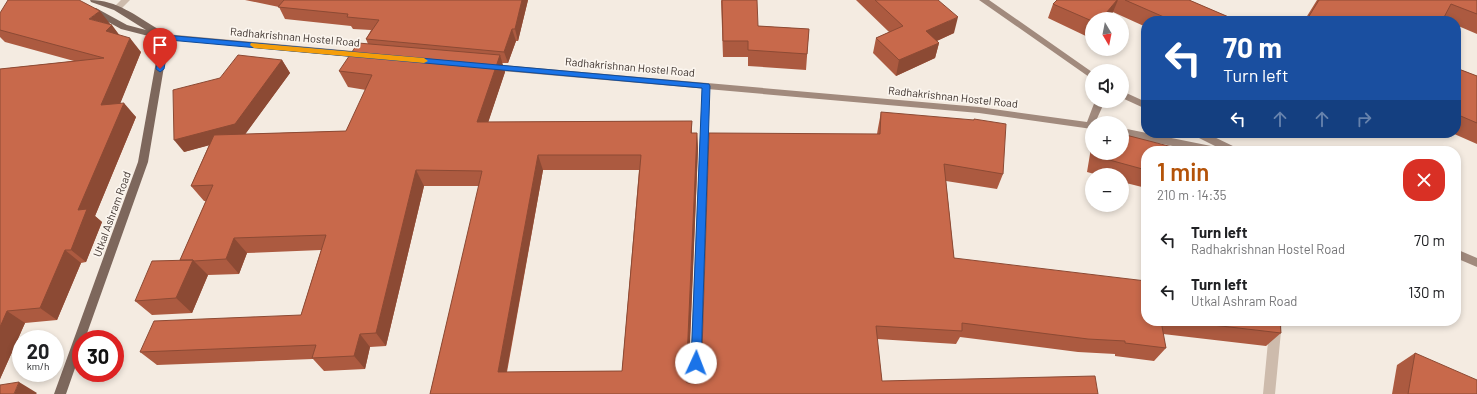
<!DOCTYPE html>
<meta charset="utf-8">
<style>
body{margin:0;font-family:Barlow,sans-serif;background:#f2f2f2;color:#202124;height:100vh;display:flex;flex-direction:column;font-size:15px;white-space:nowrap}
*{box-sizing:border-box;margin:0}
p{font-size:13px;color:#757577}
.icon{flex:none;width:22px;height:22px;fill:none;stroke:currentColor;stroke-width:2;stroke-linecap:round;stroke-linejoin:round}
.map{position:relative;flex:1;overflow:hidden}
.details{position:absolute;left:1141px;top:146px;width:320px;height:180px;display:flex;flex-direction:column;background:#fff;border-radius:16px;box-shadow:0 2px 6px #0003}
.details>*{flex:none}
.hud{position:absolute;left:1141px;top:16px;width:320px;height:122px;border-radius:16px;box-shadow:0 2px 6px #0003;background:#1a4fa0;color:#fff;overflow:hidden}
.needle{width:26px;rotate:170deg}
.fabs{position:absolute;left:1085px;top:12px;display:grid;gap:8px}
.fabs a{display:grid;place-items:center;width:44px;height:44px;border-radius:50%;background:#fff;box-shadow:0 2px 6px #0003;font-size:20px}
.speed{position:absolute;left:12px;top:330px;display:flex;gap:8px;font-size:20px;font-weight:700;text-align:center}
.speed>*{display:grid;place-content:center;width:52px;height:52px;border-radius:50%;background:#fff;box-shadow:0 2px 6px #0003;line-height:1}
.speed small{font-size:10px;font-weight:400}
.speed .limit{border:6px solid #d22;background:#fff;color:#111}
.pin{position:absolute;display:grid;place-items:center;width:34px;height:34px;color:#fff;margin:-41px -17px;border-radius:50% 50% 50% 0;rotate:-45deg;box-shadow:0 0 4px #0007}
.pin .icon{rotate:45deg}
.me{position:absolute;width:44px;margin:-22px;rotate:2deg;stroke-linejoin:round;filter:drop-shadow(0 0 3px #0008)}
.turn{display:flex;align-items:center;gap:14px;height:84px;padding:0 16px;font-size:18px}
.turn .icon{width:52px;height:52px;stroke-width:2.5}
.turn b{display:block;font-size:28px;line-height:34px}
.lanes{display:flex;align-items:center;height:38px;padding:0 16px;background:#0003;justify-content:center;gap:20px;direction:ltr}
.lanes .off{opacity:.35}
.round{display:grid;place-items:center;flex:none;width:42px;height:42px;border-radius:16px;background:#f2f2f2}
.headline{display:flex;align-items:center;justify-content:space-between;height:68px;padding:0 16px}
h1{font-size:24px;font-weight:600;line-height:30px;color:#b45309}
ul{padding:0;list-style:none}
li{display:flex;align-items:center;gap:12px;height:52px;padding:0 16px}
li div{flex:1}
li b{display:block;font-size:15px}
li em{font-style:normal}
.map>svg:first-child{display:block}
</style>
<div class="map">
<svg width="1477" height="394" viewBox="0 0 1477 394">
<rect width="100%" height="100%" fill="#f4ebe1"/>
<g fill="none" stroke-linecap="round" stroke-linejoin="round">
<path fill="#cdbbac" fill-rule="evenodd" d="M121,0H130L120,10H114L113,8Z
M706,83L710,86L701,394H689L702,86Z
M1270,321H1282L1275,394H1263Z"/>
<path fill="#a18a7d" fill-rule="evenodd" d="M979,0H989L1092,72V79Z
M165,34L364,52L368,55L364,58L162,39L161,37Z
M491,64L979,107L1087,122L1095,101H1105L1095,123H1092V129L979,113L491,70L487,67Z
M1122,91L1146,102V109L1122,98Z
M1122,128L1216,147L1219,148L1221,151H1198L1122,136Z
M1193,133H1206L1237,148L1239,151H1225L1195,136Z
M1456,249L1477,258V267L1456,258Z"/>
<path fill="#7d675c" fill-rule="evenodd" d="M90,0C117,0 136,16 158,29V32L168,35L169,37L148,162L85,339H81V351L66,394H54L138,162L160,39L121,29L90,12L89,10L90,8H96L127,25L146,30L114,10L91,2Z"/>
</g>
<path fill="#ac5a40" fill-rule="evenodd" d="M245,0H528L518,41H516L508,63H502L505,72L488,122L692,121V133H697L698,149L688,383H700L701,382L877,134L878,128L881,112L1003,174L997,189L946,181L954,258L1146,321H1280L1281,333L1266,346L1163,334L1166,348L1154,361L1115,356V354L1078,352L960,337L956,344L877,339L882,381L430,394L479,186H424L386,346L370,347L365,369L324,371L313,359L157,365L140,352L301,315L321,250L247,253L239,274L208,275L192,313L152,315L135,301L180,260L206,201H204L191,186L209,145L184,152L220,78L282,60L290,73L245,134L346,131L366,90L348,87L339,71L368,44L366,39L371,30L353,29L351,26L285,19L279,7ZM543,170H639L622,371L507,372Z
M721,0L758,26L809,29L806,70L748,66V57H723Z
M856,0H938L954,33L937,41L939,43L935,58L896,76L873,53L876,38L889,32Z
M1057,0H1189L1238,21H1146V27L1113,12L1092,19V36L1090,38L1048,18L1053,4Z
M1317,0H1477V34L1456,25V21H1445L1443,20L1442,21H1304Z
M0,13L111,25L119,35L141,52L120,103L136,117L95,216L102,222L86,262L81,263L57,320L25,323L0,379V69L74,61L5,42L0,37Z
M1456,68L1477,76V144L1452,133H1456Z
M1092,142V153H1122L1146,151V188L1122,182V175H1098L1087,172Z
M1415,353L1477,394H1392L1397,365Z"/>
<path fill="#8c4a34" d="M522,0H528L518,41L515,29Z
M1117,0H1118L1113,12L1107,19H1101Z
M100,11L111,25L89,19Z
M958,17L954,33L923,47L926,31Z
M112,25L123,40L106,31Z
M512,29L516,41L508,63L504,52Z
M130,38L141,52L114,119L101,105Z
M939,43L935,58L896,76L899,60Z
M500,55L505,72L483,138L477,122Z
M282,60L290,73L244,136L184,152L174,140Z
M124,103L136,117L95,216L102,222L86,262L71,250L78,210Z
M697,133L698,149L688,394L686,382Z
M538,155L543,170L504,385L498,372Z
M416,170L424,186L386,346L376,333Z
M234,238L247,253L239,274L226,259Z
M65,250L81,263L57,320L40,308Z
M193,260L208,275L192,313L176,298Z
M7,311L25,323L0,379V327Z
M360,334L370,347L365,369L354,356Z
M19,382L37,393L36,394H14Z"/>
<path fill="#c8694b" stroke="#8c4a34" fill-rule="evenodd" d="M8,0H79L100,11L89,19L112,25L106,31L130,38L101,105L124,103L78,210L87,209L71,250H65L40,308L7,311L0,327V69L104,58L0,30V13Z
M284,0H522L515,29H512L504,52L366,39L379,20L347,17L348,14L278,7Z
M722,0H757L758,26L809,29L807,54L748,50V41H723Z
M875,0H938L958,17L926,31L939,43L899,60L876,38L903,26Z
M1057,0H1117L1101,19H1092V21L1053,4Z
M1125,0H1189L1238,21H1173Z
M1319,0H1477V14L1451,4L1442,21H1306Z
M358,43L500,55L477,122L692,121L691,133H697L686,382L688,383H700L701,382L709,133L880,134L881,112L974,120V119L1006,124L1003,174L944,164L954,258L1146,281V321H1161L1166,348L1125,343V341L1088,339L962,323V331L876,326L882,381L1095,376L1098,394H430L482,171L416,170L376,333L360,334L354,356L312,358L316,345L140,352L154,321L301,315L326,235L234,238L226,259L194,261L193,260H180L213,185L191,186L214,135L346,131L372,75L339,71ZM538,155H641L622,371L498,372Z
M238,55L282,60L235,124L174,140L173,90L220,78Z
M1456,68L1477,76V123L1456,114Z
M1122,134L1184,150V151H1146V170L1095,156L1096,153H1122Z
M193,260L176,298L135,301L152,261Z
M1178,321H1280L1281,333Z
M1415,353L1477,380V394H1408Z
M19,382L14,394H0V385Z"/>
<path fill="#1a73e8" stroke="#114b97" d="M165,35L709,84L710,86L701,363L700,367L696,368L692,367L691,363L702,88L169,40L164,69L160,72L156,69L162,38Z"/>
<path fill="#f59e0b" d="M251,43L424,58L428,61L424,63L254,48L250,45Z"/>
<g text-anchor="middle" stroke-width="3.5" stroke-linejoin="round" paint-order="stroke">
<g font-size="11" fill="#3b302b" stroke="#fbf5ee">
<text transform="translate(295 37) rotate(5)" y="4">Radhakrishnan Hostel Road</text>
<text transform="translate(630 67) rotate(5)" y="4">Radhakrishnan Hostel Road</text>
<text transform="translate(953 97) rotate(6)" y="4">Radhakrishnan Hostel Road</text>
<text transform="translate(112 214) rotate(-70)" y="4">Utkal Ashram Road</text>
</g>
</g>
</svg>
<div class="fabs">
<a><svg class="needle" viewBox="-14 -14 28 28"><path d="M0-13l5 13h-10z" fill="#e53935"/><path d="M0 13l5-13h-10z" fill="#757577"/></svg></a>
<a><svg class="icon" aria-label="sound" viewBox="0 0 24 24"><path d="M4 9h4l5-4v14l-5-4H4zM17 9q2 3 0 6"/></svg></a>
<a>+</a>
<a>−</a>
</div>
<div class="speed"><div>20<small>km/h</small></div><div class="limit">30</div></div>
<div class="pin" style="left:160px;top:69px;background:#d93025"><svg class="icon" aria-label="arrive" viewBox="0 0 24 24"><path d="M6 21V4h12l-3 4 3 4H6"/></svg></div>
<svg class="me" style="left:696px;top:363px" viewBox="-20 -20 40 40"><circle r="19" fill="#fff"/><path d="M0-13L10 11 0 6-10 11z" fill="#1a73e8"/></svg>
<div class="hud">
<div class="turn"><svg class="icon" aria-label="left" viewBox="0 0 24 24"><path d="M17 20v-9H6M10 6l-5 5 5 5"/></svg><div><b>70 m</b>Turn left</div></div>
<div class="lanes"><svg class="icon" aria-label="left" viewBox="0 0 24 24"><path d="M17 20v-9H6M10 6l-5 5 5 5"/></svg><svg class="icon off" aria-label="ahead" viewBox="0 0 24 24"><path d="M12 20V5M6 11l6-6 6 6"/></svg><svg class="icon off" aria-label="ahead" viewBox="0 0 24 24"><path d="M12 20V5M6 11l6-6 6 6"/></svg><svg class="icon off" aria-label="right" viewBox="0 0 24 24"><path d="M7 20v-9h11M14 6l5 5-5 5"/></svg></div>
</div>
<section class="details">
<div class="headline"><div><h1>1 min</h1><p>210 m · 14:35</p></div><a class="round" style="background:#d93025;color:#fff"><svg class="icon" aria-label="close" viewBox="0 0 24 24"><path d="M6 6l12 12M18 6L6 18"/></svg></a></div>
<ul>
<li><svg class="icon" aria-label="left" viewBox="0 0 24 24"><path d="M17 20v-9H6M10 6l-5 5 5 5"/></svg><div><b>Turn left</b><p>Radhakrishnan Hostel Road</p></div><em>70 m</em></li>
<li><svg class="icon" aria-label="left" viewBox="0 0 24 24"><path d="M17 20v-9H6M10 6l-5 5 5 5"/></svg><div><b>Turn left</b><p>Utkal Ashram Road</p></div><em>130 m</em></li>
</ul>
</section>
</div>
